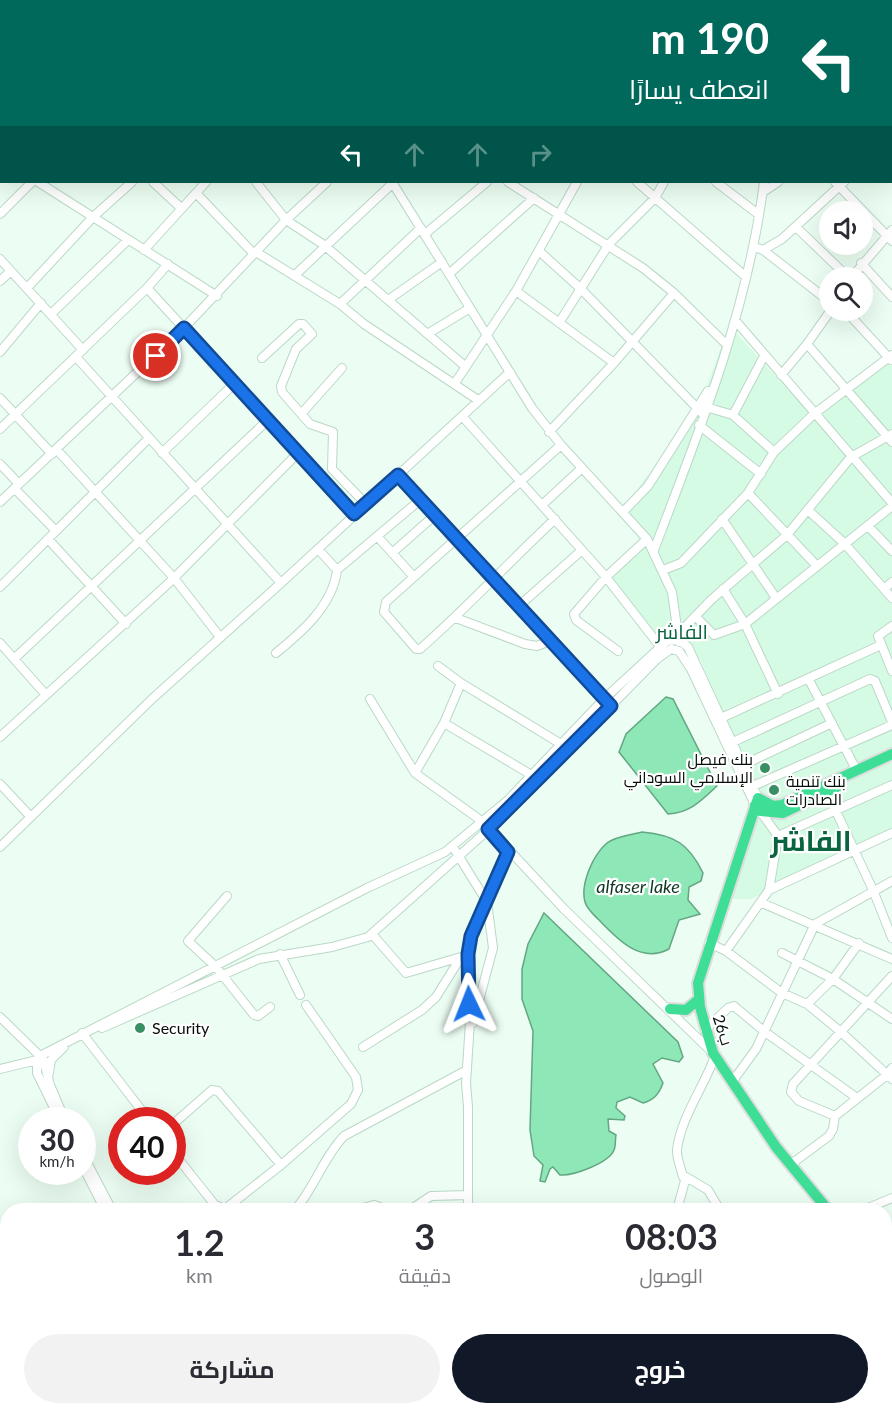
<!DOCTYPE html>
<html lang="ar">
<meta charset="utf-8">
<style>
body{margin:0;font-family:Lato,Cairo,sans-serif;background:#f2f2f3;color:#2b2b33;direction:rtl;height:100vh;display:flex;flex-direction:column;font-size:22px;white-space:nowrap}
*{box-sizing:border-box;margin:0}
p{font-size:20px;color:#7c7c81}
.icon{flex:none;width:33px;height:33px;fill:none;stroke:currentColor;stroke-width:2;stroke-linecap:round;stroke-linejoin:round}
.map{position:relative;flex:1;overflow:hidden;direction:ltr}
.side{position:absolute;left:0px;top:1203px;width:892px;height:212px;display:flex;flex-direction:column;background:#fff;border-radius:24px 24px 0 0;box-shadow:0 6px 24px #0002;direction:rtl}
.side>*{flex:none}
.top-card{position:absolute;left:0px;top:0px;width:892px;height:183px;box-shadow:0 6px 24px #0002;direction:rtl;background:#00695c;color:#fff;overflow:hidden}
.tools{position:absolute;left:819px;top:201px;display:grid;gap:12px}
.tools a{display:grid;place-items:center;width:54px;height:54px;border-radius:50%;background:#fff;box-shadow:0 6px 24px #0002;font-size:30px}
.speed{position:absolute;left:18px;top:1107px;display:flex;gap:12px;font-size:30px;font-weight:700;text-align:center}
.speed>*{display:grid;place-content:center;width:78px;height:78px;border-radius:50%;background:#fff;box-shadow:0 6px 24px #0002;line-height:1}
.speed small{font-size:15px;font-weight:400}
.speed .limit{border:9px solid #d22;background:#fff;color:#111}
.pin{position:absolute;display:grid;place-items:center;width:51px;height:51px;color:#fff;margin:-26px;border:3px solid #fff;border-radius:50%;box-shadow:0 2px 6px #0007}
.me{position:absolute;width:66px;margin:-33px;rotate:358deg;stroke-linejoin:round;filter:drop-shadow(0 0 4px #0008)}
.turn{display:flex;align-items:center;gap:21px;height:126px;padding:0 24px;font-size:27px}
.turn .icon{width:78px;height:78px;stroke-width:2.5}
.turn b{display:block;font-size:42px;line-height:51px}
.lanes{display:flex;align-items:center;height:57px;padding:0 24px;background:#0003;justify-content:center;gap:30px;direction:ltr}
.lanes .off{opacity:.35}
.eta{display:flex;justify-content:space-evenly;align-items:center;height:102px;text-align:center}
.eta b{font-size:36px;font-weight:700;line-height:42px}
.cta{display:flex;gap:12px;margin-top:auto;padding:12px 24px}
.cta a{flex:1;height:69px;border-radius:36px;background:#111827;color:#fff;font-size:24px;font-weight:700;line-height:69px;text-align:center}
.cta a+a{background:#f2f2f3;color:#2b2b33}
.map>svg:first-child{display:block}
</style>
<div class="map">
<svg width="892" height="1414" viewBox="0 0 892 1414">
<rect width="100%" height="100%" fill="#ecfef3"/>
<path fill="#d5fbe4" d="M729,325L810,414L885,358L892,365V833L751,899H728L759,795L700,659L655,644L605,585L640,539L618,515L700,405Z"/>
<path fill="#8de7b6" stroke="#64a682" stroke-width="1.5" d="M666,697L673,699L717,786C702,800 690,813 668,814L619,752L626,734Z
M642,832C675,835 689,844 703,873L701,881L689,887L688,900L700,914L679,920L669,949C641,964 618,940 599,920C594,915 587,909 585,902C580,884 593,855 607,843C616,836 631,835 642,832Z
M544,913L678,1042L683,1057L679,1062L662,1058L653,1064L663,1083C659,1094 654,1100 643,1103L630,1097L617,1102L616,1108L625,1116L624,1120L608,1119L609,1131L616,1135C615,1140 616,1146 614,1150C609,1163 573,1176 560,1175L553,1167L550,1169L545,1182L540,1181L543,1165L534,1156L530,1130L533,1031L522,999V969L528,944Z"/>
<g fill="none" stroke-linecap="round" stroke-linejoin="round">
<g stroke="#bad8c6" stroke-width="10">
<path id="minor" d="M105,0L107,2
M195,0L197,2
M269,0L270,2
M462,0L465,2
M533,0L538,2
M888,0L892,2
M29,2L30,0
M97,2L98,0
M139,2L140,0
M226,2L228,0
M284,2L287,0
M390,2L391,0
M448,2L450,0
M492,2L493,0
M519,2V0
M609,2L610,0
M654,2L655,0
M785,2V0
M805,2V0
M881,2L882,0
M0,7L2,8
M0,36L2,37
M891,57L892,56
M891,89H892
M891,131L892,130
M0,149L2,146
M0,156L2,157
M891,162L892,163
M38,182L217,296
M153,182L181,208
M256,182L286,220L324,245L466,367
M392,182L532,408L561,445L647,539L672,592L679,642
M508,182L643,268L674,293L727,345
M637,182L746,277
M716,182L758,214
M835,182L892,241
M763,192L778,182
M196,193L254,254
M0,214L32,182
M796,227L849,278
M425,234L487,182
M754,247L763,250L782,239L844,182
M144,250L206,182
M763,250L830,302
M539,251L581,289L703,414
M256,252L340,304L364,324L478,400
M0,259L83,350
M861,263L892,297
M449,274L534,198
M295,275L393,183
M851,278L892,230
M0,281L11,271
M27,288L93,217L132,182
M147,288L354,514
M516,291L614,363
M388,300L442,262
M340,304L421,228
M845,310L891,360
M51,314L128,240
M735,320L892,503
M559,323L609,244L655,198L664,182
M429,333L470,308
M807,344L892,442
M0,352L41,303
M76,357L281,583L510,372
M262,358L299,324H303L312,334L296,349L281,386L282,392L310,424L333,432L332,469L365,503
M781,375L807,344L831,310
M455,383L516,291L577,182
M0,398L52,454
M706,407L733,415L764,356
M302,413L342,368
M733,415L774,452
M462,416L606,577L662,649
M699,425L761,474
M0,429L147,288L168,264
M549,432L614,363L674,293
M57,450L174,578L220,637
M162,453L235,383
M0,464L19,484
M398,475L606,701
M15,489L56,531
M748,493L817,566
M0,502L184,328L286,220L327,182
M542,505L582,468
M808,510L845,544L892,598
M623,512L648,486L708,391
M555,519C509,562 467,608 420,649H416L384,612L386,602L561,445
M722,519L776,598
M868,526L892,551
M377,536L413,576
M48,539L126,624
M318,549L337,570L420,500
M654,550C700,430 748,309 764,182
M392,553L435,515
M663,570L681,563L748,493L774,452L814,414L892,355
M0,587L149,438
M723,589L745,624L778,694
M884,589L892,582
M520,605L582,550
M696,617L714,635L745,624L892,506
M456,618L525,644L537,646L553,640
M892,626L878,636L892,671
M679,633L712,599L787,535L851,457L892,434
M0,643L46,695
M618,651L576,620L574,614L606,577L647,539
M276,653C302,632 333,605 337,570
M14,659L269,419
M438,666L461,683L561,744
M809,680L857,771
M370,699L415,773L483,822L564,909L713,1053
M719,719L881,645
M444,723L535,777
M0,737L171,581L298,453
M733,742L870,679L875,681L892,722
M741,766L832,723
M415,773L444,723L461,683
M0,784L30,816
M753,786L892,725
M827,792L873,890L892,938
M760,811L778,836L769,890
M778,836L892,785
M0,847L152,699L281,583
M453,847L487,902L471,936L468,955L470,1022L466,1083L468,1107V1210
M227,896L188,941L216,967L254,1015L258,1016L270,1007
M762,903L892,959
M372,934L406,973L461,957
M709,943L726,951L782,993L807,1004L841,1032L892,1079
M726,951L769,890L892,833
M782,953L833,979L892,1019
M280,954L300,995
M807,1004L833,979L859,943
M0,1017L43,1059L50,1085L65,1120
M473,1023L493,948L487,902L508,852
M102,1028L259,959L332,947L368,937L497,822L657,659L671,649L679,651L691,669L755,805
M705,1030L728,1008L734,1006L765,1032L857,1098
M82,1033L149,1120
M363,1047L422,1010L436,997L461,957
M0,1069L37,1060
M48,1078L51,1060L64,1047
M732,1082L756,1049L815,924L892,881
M835,1116L799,1101L791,1092L793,1084L892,976
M60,1120L37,1073V1060L40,1056L367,888L445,852L508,800L604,699L667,641L679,640L688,647L758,798
M172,1125L212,1090L218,1091L281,1165
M172,1151L215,1205L225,1209L281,1165L351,1104L358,1090L356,1077L306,1005
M82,1153L112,1210
M82,1165L105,1210
M790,1165L829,1136L833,1129L835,1116L887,1075L892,1068
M686,1177L708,1190L720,1210
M295,1210C315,1187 323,1158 344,1136L467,1070
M355,1210L374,1205L388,1210
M410,1210L431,1196L468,1195
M677,1210L686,1177H683C681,1168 676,1157 677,1149C682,1115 704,1087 715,1056
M863,1210L892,1198
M0,1318L8,1314
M0,1324L8,1320
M885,1351L892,1345
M885,1361L892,1369
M0,1377L8,1373
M885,1387L892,1379
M78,1407L83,1414
M209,1407L213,1414
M419,1407L424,1414
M743,1407L745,1414
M785,1407L788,1414
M836,1407L842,1414
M864,1410L867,1407
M32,1414L45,1407
M386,1414L388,1407
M754,1414L772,1407
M809,1414L817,1407"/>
</g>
<g stroke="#dcdddc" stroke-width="14">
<path id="highway" d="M755,805L760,811L783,813L837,787
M670,1009L686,1010L699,999
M828,1210L776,1147L713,1053L700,1007L698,983L758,798L773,806L782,805L892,754
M885,1277L892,1284"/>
</g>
<use href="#minor" stroke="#fff" stroke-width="8"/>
<use href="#highway" stroke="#3fde96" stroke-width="10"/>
</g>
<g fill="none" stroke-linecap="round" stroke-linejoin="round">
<g stroke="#114b97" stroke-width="15">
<path id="route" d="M156,356L184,328L354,514L398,475L611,706L488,829L508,852L471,936L468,954L469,1004"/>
</g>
<use href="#route" stroke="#1a73e8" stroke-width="10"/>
</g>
<g fill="#378f63" stroke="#fff" stroke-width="2">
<circle cx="765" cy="768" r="6"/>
<circle cx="774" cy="790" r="6"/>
<circle cx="140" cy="1028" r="6"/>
</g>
<g text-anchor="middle" stroke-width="4.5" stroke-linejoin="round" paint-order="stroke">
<g font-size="16" fill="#050e08" stroke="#fff" text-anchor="start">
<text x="753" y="765" text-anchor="end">بنك فيصل<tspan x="753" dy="18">الإسلامي السوداني</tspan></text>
<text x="786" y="787">بنك تنمية<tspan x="786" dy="18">الصادرات</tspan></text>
<text x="152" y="1034">Security</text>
</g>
<g font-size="16" fill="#050e08" stroke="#fff">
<text transform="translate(723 1030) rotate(72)" y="6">26ب</text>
</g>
<g font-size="18" font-style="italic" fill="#0f3623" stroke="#fff">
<text x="638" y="893">alfaser lake</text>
</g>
<g font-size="20" fill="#09653f" stroke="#fff">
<text x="682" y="639">الفاشر</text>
</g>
<g font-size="28" font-weight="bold" fill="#09653f" stroke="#fff">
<text x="811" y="851">الفاشر</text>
</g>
</g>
</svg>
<div class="tools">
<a><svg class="icon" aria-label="sound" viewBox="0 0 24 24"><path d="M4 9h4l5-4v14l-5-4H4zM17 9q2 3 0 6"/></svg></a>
<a><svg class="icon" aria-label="search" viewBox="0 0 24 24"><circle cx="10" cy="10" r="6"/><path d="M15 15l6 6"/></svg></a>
</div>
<div class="speed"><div>30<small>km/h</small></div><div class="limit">40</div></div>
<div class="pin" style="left:156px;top:356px;background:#d93025"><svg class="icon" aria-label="arrive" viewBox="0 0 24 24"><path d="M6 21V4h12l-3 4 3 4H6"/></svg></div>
<svg class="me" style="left:469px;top:1004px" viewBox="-20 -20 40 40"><path d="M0-17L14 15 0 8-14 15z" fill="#1a73e8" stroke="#fff" stroke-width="4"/></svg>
<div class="top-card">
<div class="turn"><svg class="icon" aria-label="left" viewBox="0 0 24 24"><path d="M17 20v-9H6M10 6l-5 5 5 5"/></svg><div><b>190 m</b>انعطف يسارًا</div></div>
<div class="lanes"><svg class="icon" aria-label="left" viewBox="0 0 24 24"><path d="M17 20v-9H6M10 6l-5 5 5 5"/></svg><svg class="icon off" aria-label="ahead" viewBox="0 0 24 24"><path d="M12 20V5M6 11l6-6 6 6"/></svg><svg class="icon off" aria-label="ahead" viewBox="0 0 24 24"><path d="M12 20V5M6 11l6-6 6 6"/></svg><svg class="icon off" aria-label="right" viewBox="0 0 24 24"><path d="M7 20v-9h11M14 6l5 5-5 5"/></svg></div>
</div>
<section class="side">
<div class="eta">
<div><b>08:03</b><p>الوصول</p></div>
<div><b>3</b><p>دقيقة</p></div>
<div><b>1.2</b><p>km</p></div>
</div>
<div class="cta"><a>خروج</a><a>مشاركة</a></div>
</section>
</div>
